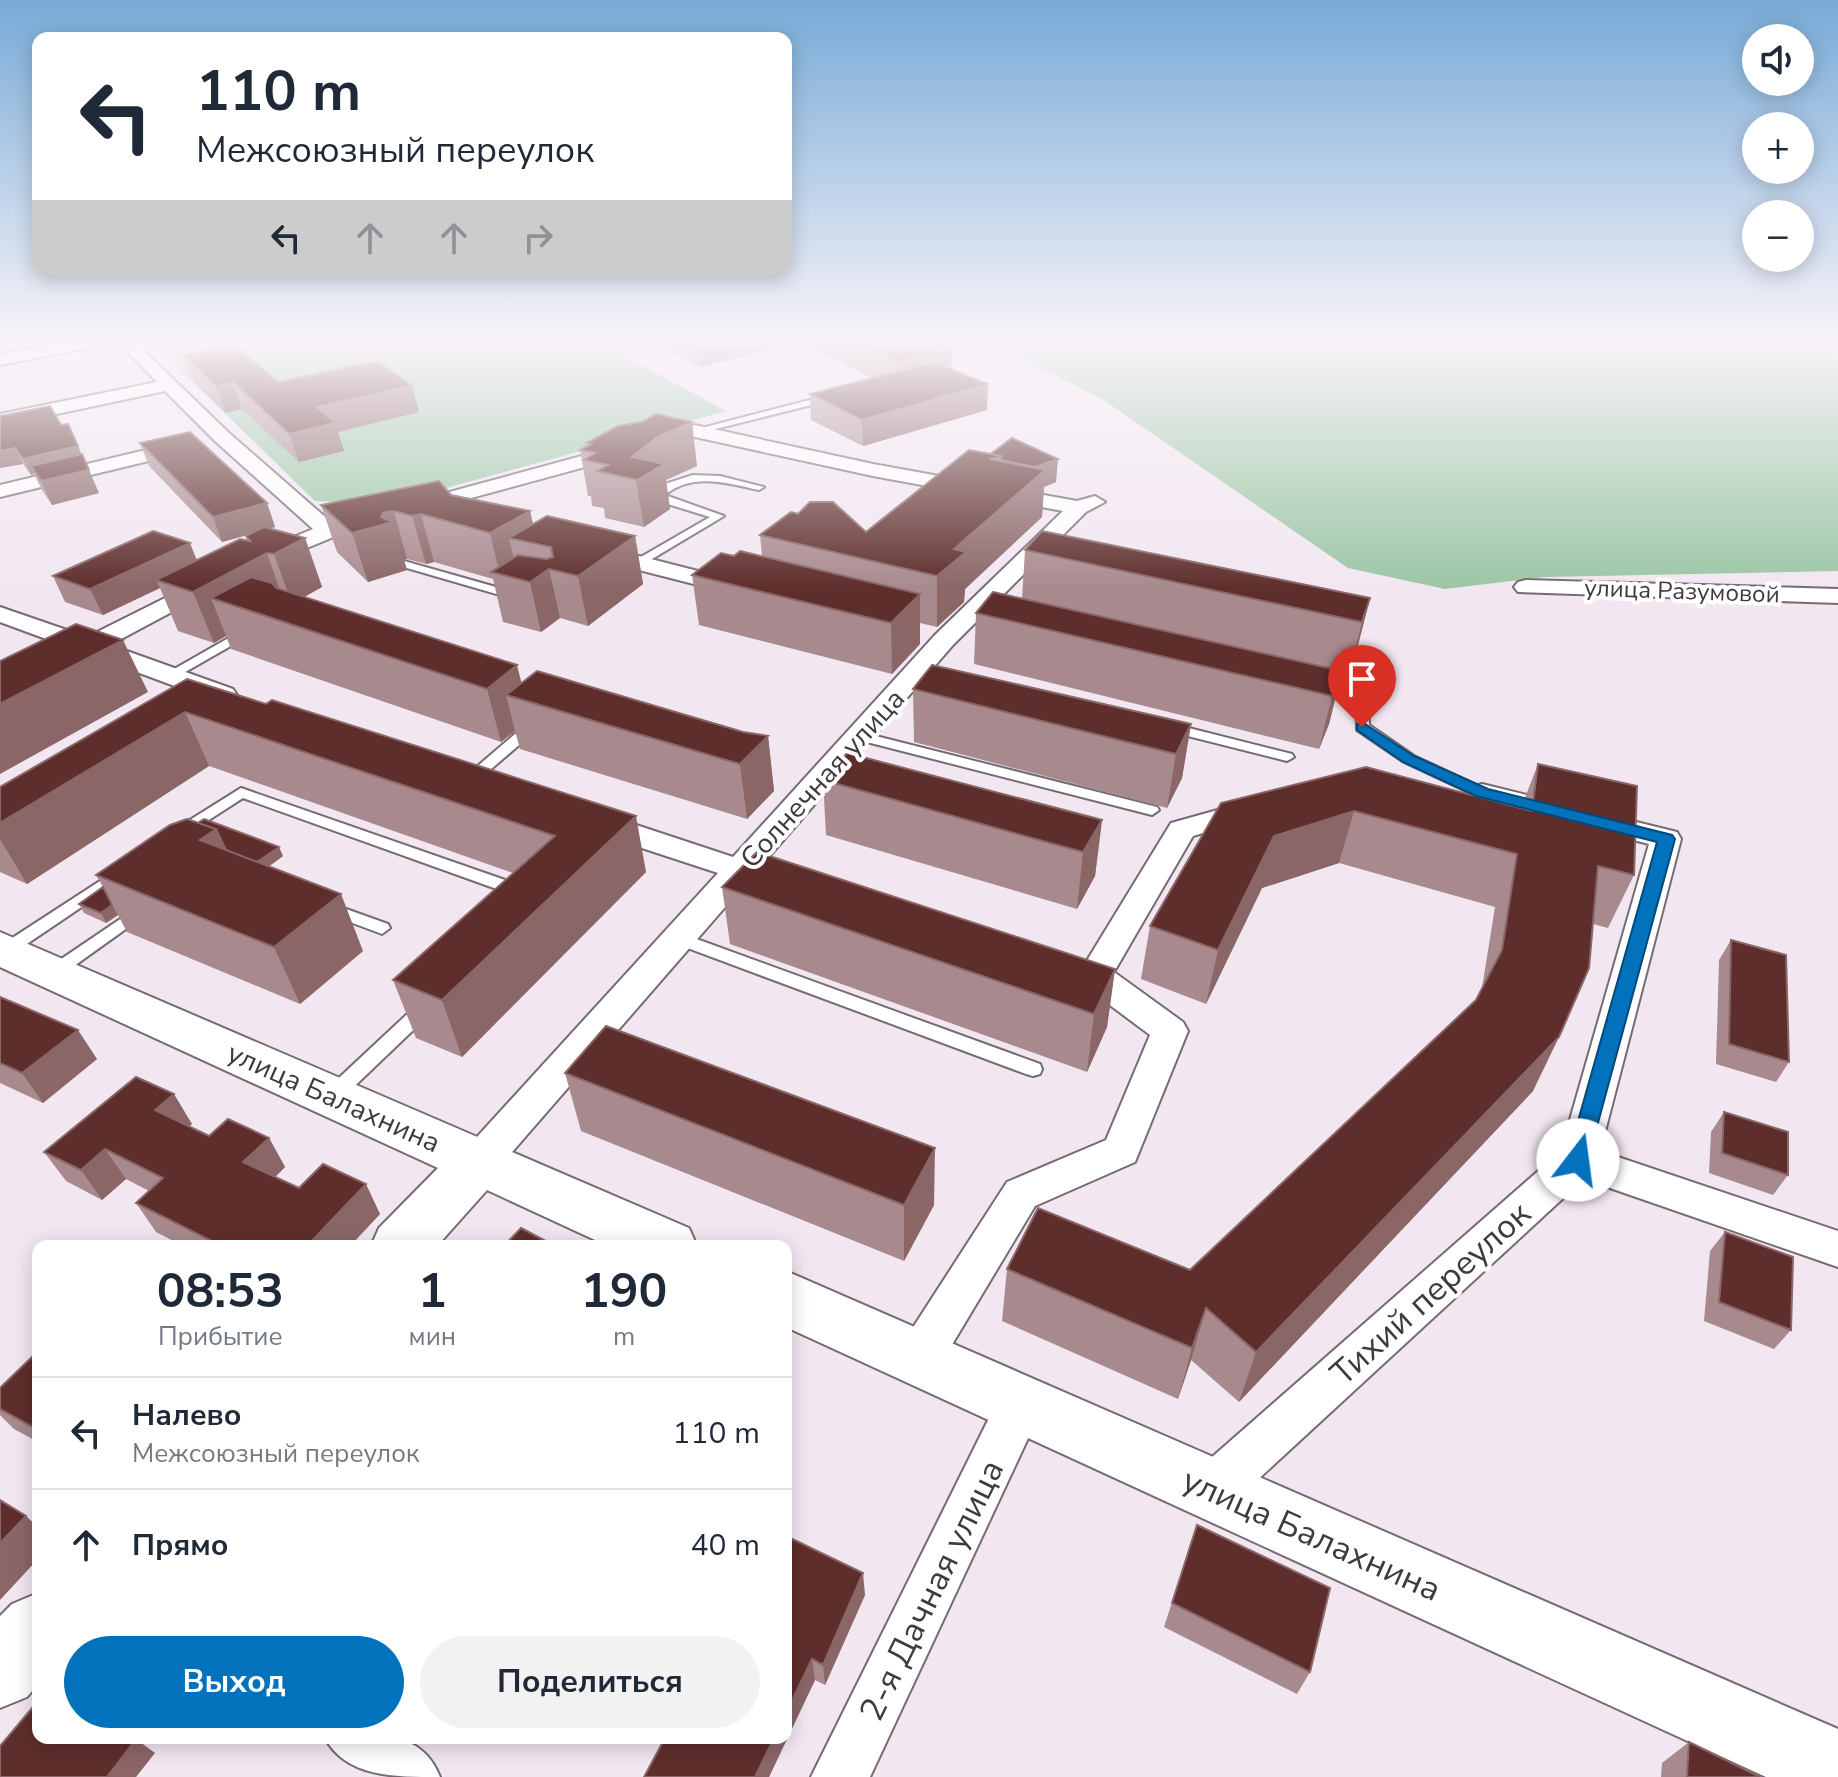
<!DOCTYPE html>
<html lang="ru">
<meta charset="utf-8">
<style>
body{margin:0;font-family:"Nunito Sans",sans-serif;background:#f2f2f3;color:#1f2937;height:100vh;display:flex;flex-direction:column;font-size:30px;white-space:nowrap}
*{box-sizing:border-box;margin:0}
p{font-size:26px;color:#747a83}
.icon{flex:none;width:44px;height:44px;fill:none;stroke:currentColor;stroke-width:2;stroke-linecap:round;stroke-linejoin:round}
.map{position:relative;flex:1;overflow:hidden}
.drawer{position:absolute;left:32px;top:1240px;width:760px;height:504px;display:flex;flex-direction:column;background:#fff;border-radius:16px;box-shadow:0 4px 20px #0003}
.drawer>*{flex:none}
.guide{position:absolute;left:32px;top:32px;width:760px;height:244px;border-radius:16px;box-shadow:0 4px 20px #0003;background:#fff;color:#1f2937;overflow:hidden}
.controls{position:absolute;left:1742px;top:24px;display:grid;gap:16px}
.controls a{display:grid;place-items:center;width:72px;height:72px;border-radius:50%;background:#fff;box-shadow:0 4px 20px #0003;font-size:40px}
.pin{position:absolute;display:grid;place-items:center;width:68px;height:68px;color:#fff;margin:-82px -34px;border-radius:50% 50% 50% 0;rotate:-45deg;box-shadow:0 0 8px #0007}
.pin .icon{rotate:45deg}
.me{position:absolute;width:88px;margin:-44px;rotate:15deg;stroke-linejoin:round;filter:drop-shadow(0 0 6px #0008)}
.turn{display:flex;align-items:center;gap:28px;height:168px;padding:0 32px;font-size:36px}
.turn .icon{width:104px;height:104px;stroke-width:2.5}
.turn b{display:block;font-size:56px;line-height:68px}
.lanes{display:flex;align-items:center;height:76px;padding:0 32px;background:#0003;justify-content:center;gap:40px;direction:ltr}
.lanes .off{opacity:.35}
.eta{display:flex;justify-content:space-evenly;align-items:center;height:136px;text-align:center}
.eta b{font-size:48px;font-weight:700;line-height:56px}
.action{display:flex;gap:16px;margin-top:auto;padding:16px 32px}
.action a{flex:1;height:92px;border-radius:48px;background:#0272bd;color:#fff;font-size:32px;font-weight:700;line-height:92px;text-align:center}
.action a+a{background:#f2f2f3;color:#1f2937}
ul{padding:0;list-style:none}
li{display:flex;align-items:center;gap:24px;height:112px;padding:0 32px;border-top:2px solid #e0e1e3}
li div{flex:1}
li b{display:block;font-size:30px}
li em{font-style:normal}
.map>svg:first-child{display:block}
</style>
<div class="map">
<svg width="1838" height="1777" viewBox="0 0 1838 1777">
<rect width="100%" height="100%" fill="#f2e7f1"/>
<path fill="#9bc6a5" d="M197,339H593L726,411L388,504L315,501L157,347Z
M983,339H1838V571L1545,577L1445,589L1348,568L1102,399Z"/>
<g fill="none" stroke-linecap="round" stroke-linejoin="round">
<g stroke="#756b74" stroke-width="4">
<path id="lane" d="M160,339H180L147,346L143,344Z
M829,395L833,398L832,400L695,434L690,431Z
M693,475L720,476L764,487L759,490C727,483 692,472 665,495L724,516L642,565H634V561L710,517L661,502L653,495L665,484Z
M404,561L521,594L523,596L517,600L400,566V562Z
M246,628L250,629V635L173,679H163L162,676Z
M1317,674L1368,686L1369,725L1414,756L1487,790L1489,793L1487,796H1477L1404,762L1357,730L1356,691L1312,681L1311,678Z
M534,721L539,722V728L476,782H466L464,779L466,776L529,722Z
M1169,723L1292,754L1294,757L1287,761L1164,730V724Z
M860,732L1157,807L1159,810L1152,815L855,739L853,736L855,733Z
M241,788L528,888L530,892L528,896H516L243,798L184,836H174L171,833L174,830Z
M120,868L126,869L128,873L126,877L12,954H0V946Z
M332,904L388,924L390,928L382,934L326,913L324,909L326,905Z
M138,907L144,908L146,912L144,916L60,976H48L45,972L48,968Z
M680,933L1040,1064L1042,1069L1040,1074L1033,1076L1026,1074L674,943L672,939L674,935Z
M424,1003L430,1004L433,1009L430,1014L340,1100L333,1102L326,1100L324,1095L326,1090L418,1004Z"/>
</g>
<g stroke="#756b74" stroke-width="4">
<path id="street" d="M81,339H116L108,344L0,365V355Z
M143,339H163L145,352L229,433L332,523L372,513L383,519L380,524L336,536L273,562H257L254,557L257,552L313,529L215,441L165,391L0,426V414L157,382L127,351Z
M695,425L873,464L1077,501L1095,496L1105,502L1086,512L953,645L761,866L792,876L797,883L792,890L781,893L746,883L493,1174L479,1178L465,1174L459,1162L465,1150L718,873L590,831L586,824L590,817L601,815L612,817L733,857L935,635L1063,511L873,476L695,437L416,513L406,507L409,503Z
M187,440L197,446L194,450L0,497V485Z
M596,545L741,582L745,587L741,592L733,594L588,557L585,552Z
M205,578L213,580L217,585L213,590L110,645L233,689L237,695L233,701H215L91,655L0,701V683L68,647L0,622V607L87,637Z
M1526,580L1838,589V603L1518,592L1514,587L1518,582Z
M1482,784L1677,832L1681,839L1600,1151L1838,1231V1267L1584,1179L1229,1506L1212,1514L1195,1506L1187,1489L1195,1472L1561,1151L1649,844L1491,804L1474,838C1461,841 1450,840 1443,829L1447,822L1453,821L1472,787Z
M1250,801L1261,804L1265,810L1261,816L1193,836L1114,972L1183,1022L1188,1031L1135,1162L1035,1206L935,1373L919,1379L903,1373L896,1358L903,1343L1007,1182L1106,1140L1150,1035L1083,985L1078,976L1083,967L1171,823Z
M1021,1381L1038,1388L1044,1404L870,1777H811L1004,1388Z
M325,1738C372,1738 419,1725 440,1777C393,1777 346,1777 325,1738Z"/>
</g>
<g stroke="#756b74" stroke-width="4">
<path id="secondary" d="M0,932L689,1228L697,1246H608L487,1190L437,1246H371L379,1228L438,1168L0,967Z
M786,1271L1838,1729V1777H1766L786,1327Z
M38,1593V1684L27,1697L0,1708V1616L12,1604Z"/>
</g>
<use href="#lane" fill="#fff" fill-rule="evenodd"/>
<use href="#street" fill="#fff" fill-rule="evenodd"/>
<use href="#secondary" fill="#fff" fill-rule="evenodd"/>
</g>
<path fill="#a88a8e" d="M646,339H810L700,367Z
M813,339H932L952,347L951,369L987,410L863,446L811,420L810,394L872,378L814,350Z
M183,355L278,382L419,412L338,432L344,451L299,462L242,409L225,413L193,381Z
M0,416L99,493L52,505L42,490L34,474L31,475L23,464L0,468Z
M1012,438L1056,482L1044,487L1042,517L965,589L964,602L937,627L920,623V644L892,674L699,625L692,575L734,556H762L760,535L866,532L991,454Z
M140,443L267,503L275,527L269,529L305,538L322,587L303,597L521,683L743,732L768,736L774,791L747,819L520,749L515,731L501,742L231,649L226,636L214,643L178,631L160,588L103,615L65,602L53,576L197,560L247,540L246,536L251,534L222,542L149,466Z
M587,443L697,466L666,480L670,509L644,527L605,518L604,508L592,506L591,496H588L580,450L588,446Z
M451,495L530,511L533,524L635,536L643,584L588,626L560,618L541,632L503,622L493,579L434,562L426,564L407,559L404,560L407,570L368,582L337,552L321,505Z
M1025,550L1370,598L1357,649L1349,673L1342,672L1329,724L1319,749L974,664L976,613L1022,599Z
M187,679L646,872L462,1057L416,1038L393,980L513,873L209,766L27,884L0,872V787Z
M913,689L1191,724L1182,778L1167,808L914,742Z
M1538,764L1634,875L1608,928L1593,924L1533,1091L1239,1402L1191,1360L1178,1399L1002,1321L1007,1269L1190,1270L1476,1000L1482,988L1495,907L1339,863L1262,888L1206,1004L1141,979L1150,926L1221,803L1521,808Z
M823,780L1102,820L1095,876L1077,909L826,835Z
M283,856L269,866L363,951L300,1004L127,932L118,915L106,923L84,913L79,904L103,887L96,875Z
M722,887L1115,969L1107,1027L1087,1072L730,944Z
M1731,940L1789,1062L1776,1082L1716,1064L1719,960Z
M0,997L97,1059L43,1103L0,1083Z
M565,1073L934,1205L904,1261L581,1131Z
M1724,1112L1788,1175L1773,1195L1709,1173L1711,1132Z
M192,1124L189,1126L209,1136L269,1138L285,1167L275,1177L299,1188L380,1214L350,1246H183L156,1232L136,1203L149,1191L126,1179L102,1200L66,1181L44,1152Z
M1725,1232L1791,1330L1774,1349L1704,1321L1710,1251Z
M38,1351V1442L14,1429L0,1415V1388Z
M1197,1525L1310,1672L1297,1694L1164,1627Z
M786,1536L865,1595L825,1685L815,1680L769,1777H644Z
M1689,1742L1760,1777H1661L1662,1763Z"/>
<path fill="#8a6667" d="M698,339H810L700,367Z
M952,347L951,375L897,390V362Z
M233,382L242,409L225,413L216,386Z
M988,384L987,410L863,446L862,420Z
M412,386L419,412L338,432L344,451L299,462L289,434L317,407Z
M692,422L697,466L666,480L670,509L644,527L632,457L657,437Z
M78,446L85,462L31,466L34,474L31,475L23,459Z
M15,448L23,464L0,468V451Z
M1058,459L1056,482L1044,487L1042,517L965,589L964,602L937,627V576L954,549L1034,479L1035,467Z
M89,470L99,493L52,505L41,481Z
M267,503L275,527L222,542L213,517Z
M394,511L407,559L404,560L407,570L368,582L352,533L383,513Z
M530,511L537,544L509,538L517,573L500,575L490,533Z
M421,514L434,562L426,564L412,516Z
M635,536L643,584L588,626L578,576Z
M305,538L322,587L292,604L274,554Z
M190,543L200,568L156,580L160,588L103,615L90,589Z
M267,553L284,602L211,598L226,636L214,643L193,592Z
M549,569L560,618L541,632L530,582Z
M920,594V644L892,674L891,623Z
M1370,598L1357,649L1349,673L1362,622Z
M123,640L148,692L0,774V704Z
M517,665L526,701L506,695L515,731L501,742L487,689Z
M1342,671L1329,724L1319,749L1332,696Z
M185,712L209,766L27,884L0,839V823Z
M1191,724L1182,778L1167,808L1176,754Z
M768,736L774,791L747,819L740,764Z
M1354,811L1339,863L1262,888L1206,1004L1218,950L1274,836Z
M636,816L646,872L462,1057L442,1000Z
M1102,820L1095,876L1077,909L1083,852Z
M216,829L242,886L200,840Z
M279,847L283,856L260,873L256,863Z
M341,894L363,951L300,1004L274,947Z
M112,905L118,915L106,923L101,913Z
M1115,969L1107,1027L1087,1072L1094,1014Z
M78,1030L97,1059L43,1103L22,1073Z
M1559,1037L1533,1091L1239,1402L1256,1352Z
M174,1094L192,1124L173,1140L155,1110Z
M269,1138L285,1167L260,1192L243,1162Z
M935,1148L934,1205L904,1261V1205Z
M105,1149L126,1179L102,1200L81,1170Z
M366,1184L380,1214L350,1246H307Z
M1206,1308L1191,1360L1178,1399L1192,1348Z
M26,1516L38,1527V1559L0,1600V1543Z
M863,1573L865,1595L825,1685L823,1665Z
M812,1659L815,1680L769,1777H755L774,1738H786V1713Z
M136,1739L155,1753L136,1777H107Z"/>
<path fill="#5e2e2c" stroke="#8a6667" stroke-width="2" d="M848,339H932L952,347L897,362Z
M235,345L278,382L377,361L412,386L317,407L335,423L289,434L233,382L216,386L183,355Z
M934,362L988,384L862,420L810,394Z
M50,406L61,425L68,424L78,446L23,459L15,448L0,451V416Z
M656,414L692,422L657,437L632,457L664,464L637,480L597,471L608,465L584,460L595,453L580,450L591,444L587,443L618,426L642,422Z
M190,432L267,503L213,517L140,443Z
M1012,438L1058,459L1035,467L1000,460L1001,456L991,454Z
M969,450L1001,456L990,459L1045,470L954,549L966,552L937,576L760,535L791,512L798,514L810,502H833L866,532Z
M82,454L89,470L41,481L31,466Z
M439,481L451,495L530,511L490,533L421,514L412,516L394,511L383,513L381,517L393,522L352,533L321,505Z
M547,516L635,536L578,576L549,569L530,582L491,572L518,555L546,559L553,557L551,547L509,538Z
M264,527L305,538L274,554L267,553L193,592L156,580L240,539L250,541L246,536Z
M153,531L190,543L90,589L53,576Z
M1042,531L1370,598L1362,622L1025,550Z
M740,551L920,594L891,623L692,575L721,553L734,556Z
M251,577L272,583L276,588L517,665L487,689L211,598Z
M993,592L1342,671L1332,696L976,613Z
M76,624L123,640L0,704V661Z
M932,665L1191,724L1176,754L913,689Z
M537,671L743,732L768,736L740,764L506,695Z
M187,679L266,704L272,700L636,816L442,1000L393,980L555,836L185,712L0,823V787Z
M847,753L1102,820L1083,852L823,780Z
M1538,764L1637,786L1634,875L1598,866L1589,968L1559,1037L1256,1352L1206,1308L1192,1348L1007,1269L1038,1208L1190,1270L1476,1000L1502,950L1517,854L1354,811L1274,836L1218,950L1150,926L1221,803L1366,767L1532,811Z
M187,819L216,829L200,840L341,894L274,947L96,875L170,825Z
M204,819L279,847L257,862L226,850L216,829L198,823Z
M757,852L1115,969L1094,1014L722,887Z
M103,887L112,905L101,913L79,904Z
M1731,940L1786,955L1789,1062L1729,1044Z
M0,997L78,1030L22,1073L0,1063Z
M606,1026L935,1148L904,1205L565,1073Z
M136,1077L174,1094L155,1110L209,1136L228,1119L269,1138L243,1162L299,1188L323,1164L366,1184L307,1246H204L210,1240L136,1203L163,1178L105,1149L81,1170L44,1152Z
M1724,1112L1788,1132V1175L1722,1153Z
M521,1228L555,1246H504Z
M1725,1232L1793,1257L1791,1330L1719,1302Z
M38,1351V1430L0,1409V1388Z
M0,1500L26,1516L0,1543Z
M1197,1525L1330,1588L1310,1672L1172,1603Z
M786,1536L863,1573L823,1665L812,1659L786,1713Z
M38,1701V1738L136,1739L107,1777H0V1746Z
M665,1738H774L755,1777H644Z
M1689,1742L1760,1777H1687Z"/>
<linearGradient id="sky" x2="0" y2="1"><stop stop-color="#77aad7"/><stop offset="0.58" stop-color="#f9f4f9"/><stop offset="1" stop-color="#f9f4f9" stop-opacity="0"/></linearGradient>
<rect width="1838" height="588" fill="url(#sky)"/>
<path fill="#0272bd" stroke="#014a7b" stroke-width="2" d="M1362,722L1414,756L1488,789L1672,835L1675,839L1586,1167L1578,1169L1570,1167L1567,1160L1657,842L1476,796L1403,762L1357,730V724Z"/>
<g text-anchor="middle" stroke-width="8" stroke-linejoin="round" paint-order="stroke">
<g font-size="24" fill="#3e3a3e" stroke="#fff">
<text transform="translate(1682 591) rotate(2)" y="8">улица Разумовой</text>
</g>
<g font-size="28" fill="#3e3a3e" stroke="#fff">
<text transform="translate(822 778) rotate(-48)" y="10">Солнечная улица</text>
<text transform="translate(334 1097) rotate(24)" y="10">улица Балахнина</text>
</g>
<g font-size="34" fill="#3e3a3e" stroke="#fff">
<text transform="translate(1430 1293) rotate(-42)" y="12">Тихий переулок</text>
<text transform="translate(1312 1534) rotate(24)" y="12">улица Балахнина</text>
<text transform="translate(931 1590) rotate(-64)" y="12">2-я Дачная улица</text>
</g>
</g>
</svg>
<div class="controls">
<a><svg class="icon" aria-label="sound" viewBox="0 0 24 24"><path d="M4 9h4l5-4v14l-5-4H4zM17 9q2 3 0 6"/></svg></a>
<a>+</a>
<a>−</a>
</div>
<div class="pin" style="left:1362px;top:727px;background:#d93025"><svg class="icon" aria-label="arrive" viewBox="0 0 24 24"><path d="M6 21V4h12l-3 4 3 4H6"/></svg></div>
<svg class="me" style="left:1578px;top:1160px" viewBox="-20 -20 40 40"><circle r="19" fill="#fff"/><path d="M0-13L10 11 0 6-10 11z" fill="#0272bd"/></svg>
<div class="guide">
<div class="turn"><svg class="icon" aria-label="left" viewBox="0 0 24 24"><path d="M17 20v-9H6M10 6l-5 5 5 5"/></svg><div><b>110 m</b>Межсоюзный переулок</div></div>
<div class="lanes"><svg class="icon" aria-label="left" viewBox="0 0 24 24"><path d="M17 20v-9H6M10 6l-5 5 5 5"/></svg><svg class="icon off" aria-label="ahead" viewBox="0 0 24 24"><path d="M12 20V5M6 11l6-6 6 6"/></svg><svg class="icon off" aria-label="ahead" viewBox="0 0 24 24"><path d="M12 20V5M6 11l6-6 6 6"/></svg><svg class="icon off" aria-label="right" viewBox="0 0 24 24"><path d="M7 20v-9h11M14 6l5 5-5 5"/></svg></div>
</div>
<section class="drawer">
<div class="eta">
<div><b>08:53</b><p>Прибытие</p></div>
<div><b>1</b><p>мин</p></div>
<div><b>190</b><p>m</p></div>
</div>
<ul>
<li><svg class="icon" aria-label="left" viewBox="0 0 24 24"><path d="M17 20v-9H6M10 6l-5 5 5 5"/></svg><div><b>Налево</b><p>Межсоюзный переулок</p></div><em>110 m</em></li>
<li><svg class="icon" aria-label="ahead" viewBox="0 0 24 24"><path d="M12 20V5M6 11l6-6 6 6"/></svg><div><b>Прямо</b></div><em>40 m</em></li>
</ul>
<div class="action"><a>Выход</a><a>Поделиться</a></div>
</section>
</div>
